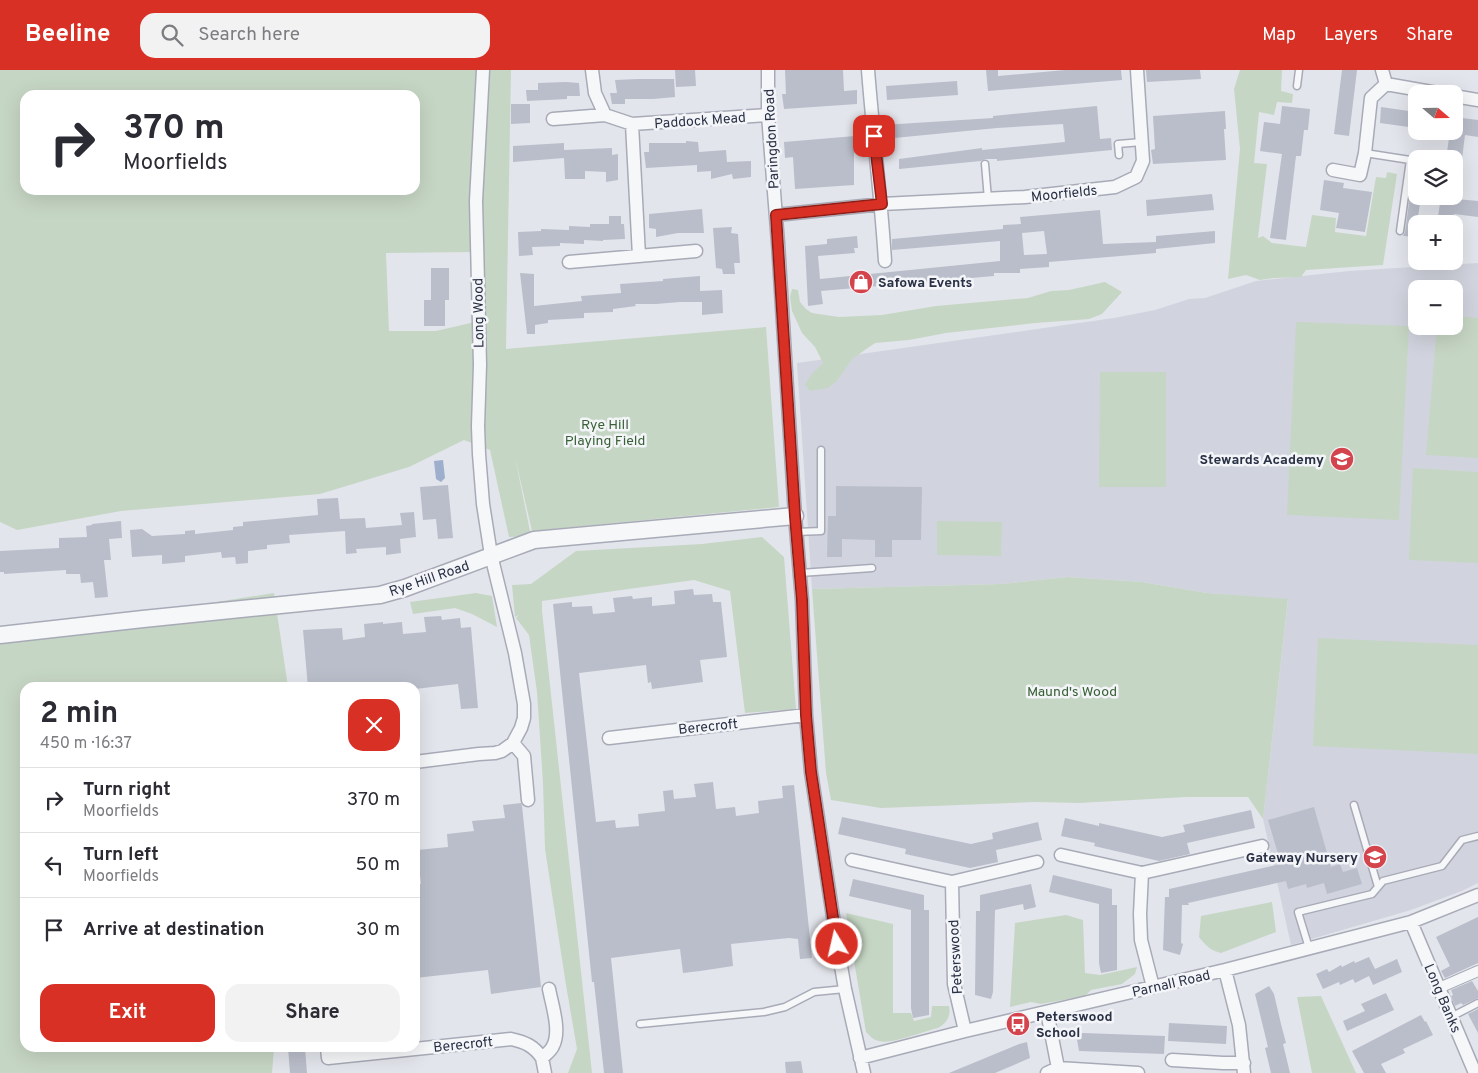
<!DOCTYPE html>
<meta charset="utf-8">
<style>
body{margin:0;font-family:Overpass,sans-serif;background:#f2f2f3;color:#2b2b33;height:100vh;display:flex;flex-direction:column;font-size:19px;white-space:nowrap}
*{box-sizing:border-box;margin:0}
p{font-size:16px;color:#7c7c81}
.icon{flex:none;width:28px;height:28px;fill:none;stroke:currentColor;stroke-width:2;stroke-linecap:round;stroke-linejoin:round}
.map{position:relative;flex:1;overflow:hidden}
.sheet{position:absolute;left:20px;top:612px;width:400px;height:370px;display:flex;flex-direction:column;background:#fff;border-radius:15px;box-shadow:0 5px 20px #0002}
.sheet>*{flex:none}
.top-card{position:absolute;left:20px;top:20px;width:400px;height:105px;border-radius:15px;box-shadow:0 5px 20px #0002;background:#fff;color:#2b2b33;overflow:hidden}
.needle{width:32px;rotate:110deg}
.fabs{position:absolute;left:1408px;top:15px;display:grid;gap:10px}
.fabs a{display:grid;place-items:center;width:55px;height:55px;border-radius:10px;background:#fff;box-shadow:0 5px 20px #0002;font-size:25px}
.pin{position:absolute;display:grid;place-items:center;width:42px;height:42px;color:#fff;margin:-21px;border-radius:10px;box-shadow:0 2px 8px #0006}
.me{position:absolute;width:55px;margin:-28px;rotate:351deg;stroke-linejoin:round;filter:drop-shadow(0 0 4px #0008)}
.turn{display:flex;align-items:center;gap:18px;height:105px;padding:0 20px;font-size:22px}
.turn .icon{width:65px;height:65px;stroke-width:2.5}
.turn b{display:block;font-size:35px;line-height:42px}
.round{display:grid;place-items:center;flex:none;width:52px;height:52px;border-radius:15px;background:#f2f2f3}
.headline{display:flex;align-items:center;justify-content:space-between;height:85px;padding:0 20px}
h1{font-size:30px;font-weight:700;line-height:38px}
.cta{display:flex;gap:10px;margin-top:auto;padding:10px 20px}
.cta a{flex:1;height:58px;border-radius:15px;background:#d93025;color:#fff;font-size:20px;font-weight:700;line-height:58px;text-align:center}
.cta a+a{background:#f2f2f3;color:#2b2b33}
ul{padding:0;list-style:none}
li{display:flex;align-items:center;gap:15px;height:65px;padding:0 20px;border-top:1px solid #e1e1e2}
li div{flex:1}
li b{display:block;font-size:19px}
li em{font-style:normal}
header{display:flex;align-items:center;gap:30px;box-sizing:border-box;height:70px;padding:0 25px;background:#d93025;color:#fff}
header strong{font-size:24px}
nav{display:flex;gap:28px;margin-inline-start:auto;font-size:18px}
.search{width:350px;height:45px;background:#f2f2f3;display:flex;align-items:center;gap:12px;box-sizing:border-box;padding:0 18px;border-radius:15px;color:#7c7c81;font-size:19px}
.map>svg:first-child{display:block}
</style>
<header>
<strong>Beeline</strong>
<div class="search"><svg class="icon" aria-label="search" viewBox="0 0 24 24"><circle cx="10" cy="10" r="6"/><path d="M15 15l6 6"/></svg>Search here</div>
<nav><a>Map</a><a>Layers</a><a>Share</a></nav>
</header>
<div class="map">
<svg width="1478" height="1003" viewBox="0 0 1478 1003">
<rect width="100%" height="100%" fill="#e3e5ec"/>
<path fill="#d1d4de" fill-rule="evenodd" d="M1478,193V813L1462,821L1411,840L1291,875L1263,749L1288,530L1207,523L1142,512L1067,507L1002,514L812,519L797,293L1114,248L1155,240L1189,229L1205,228L1256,211L1349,201ZM1416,219H1454V256H1416Z"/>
<path fill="#c6d6c4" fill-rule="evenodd" d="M0,0H511L506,279L766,257L779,437L532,461L515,387L531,466L509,467L490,380L464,370L409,397L320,424L121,441L17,460L0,452ZM25,25H415V120H25ZM474,182L475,252L436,261H389L386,183Z
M1240,0H1282L1281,21L1293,24L1292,33L1277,32L1274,45L1259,42L1254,93L1267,94L1258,168L1263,166L1272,173L1306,177L1312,145L1336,148L1335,162L1366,166L1376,107L1386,108L1387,102L1397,104L1383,195L1306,200L1301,207L1274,208L1260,210L1246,205L1228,209L1240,79L1234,19Z
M1105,212L1122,222L1102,244L1089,249L1035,253L946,263L909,270L875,273L852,289L836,312L828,318L810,321L805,315L810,306L823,293L815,277L802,263L792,241L790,227L792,219L798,220L800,232L806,239L812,243L839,247L882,245L936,236L1028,228L1051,221L1069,220Z
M1454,246L1478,248V388L1426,385L1437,256H1454Z
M1296,252L1409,256L1399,450L1287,445Z
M1100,302H1166V417H1099Z
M1413,398L1478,402V493L1409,490Z
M937,451L1002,452L1001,486L937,485Z
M762,467L784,487L796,639L745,643L730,521L694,510L542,531V541L592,1003H568L577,979L566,915L545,779L543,713L537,622L529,565L516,548L519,545L515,547L512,515L531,514L576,481L702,474Z
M1067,507L1142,512L1207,523L1288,529L1263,749L1248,727H1186L1079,733L1035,732L881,738L831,730L826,703L812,519L1002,514Z
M274,523L288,617L25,618V978H274L272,1003H0V566Z
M476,523L492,526L497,557L472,544L455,538L413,544L410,532Z
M1318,568L1478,575V684L1313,676Z
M1272,832L1276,862L1221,883C1211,881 1205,875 1199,867L1201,846Z
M846,843L893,854V943H911L914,951L931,947L932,936H949C951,946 947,953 938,958C925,961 890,975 879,971C873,970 870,966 866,962Z
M1066,845L1083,850L1085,903L1100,905L1137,897L1135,904L1122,914L1091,920L1085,926L1041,934L1031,932L1010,937L1015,853Z
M1321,926L1356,1003H1312L1297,927Z"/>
<path fill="#9dafcd" d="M443,390L445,408L441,412L436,409L434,391Z"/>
<path fill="#babeca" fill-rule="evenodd" d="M675,0H695L696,16L676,17Z
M785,0H843L844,21L857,20V34L784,39L782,24H786Z
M986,0H998V6L1065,0H1121L1122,10L988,21Z
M1146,0H1200L1201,9L1147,12Z
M1342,0H1357L1349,66L1334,64Z
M638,9H674L675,27L653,29H625V34H612L610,23H617L615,10Z
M957,11L958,25L887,30L886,16Z
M566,12L579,13L580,26H567V29L527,31L526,20H538V13Z
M511,34H530V53L511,54Z
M1097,36L1100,69L1111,68L1112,80L997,91V89H985L981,91L899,99V89L982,78V80L1065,72L1063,54L997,58L884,69L883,55L993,48V46Z
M1282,36L1310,39L1308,60H1304L1301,86H1296L1286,170L1270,168L1282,84L1260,81L1264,52L1280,54Z
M1381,37L1416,42V58L1380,53Z
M1225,41L1226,59H1224L1226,90L1153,94L1151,80L1155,79L1153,46Z
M1454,47L1478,50V67L1465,65L1462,89H1446L1450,61H1454Z
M855,66L857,82L854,83V115L795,119L793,87L785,88L784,72Z
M686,71L698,72L699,82L726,80L727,92L751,91V107L733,109L732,104L711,109V101L697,102V95L646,98L644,82H649V73H686Z
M564,73V80L612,78V85L618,84V110L606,112V102L585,101V109H565L564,88L513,92V76Z
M1324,110L1344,113L1343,118L1372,122L1365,162L1336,158L1339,143L1320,140Z
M1212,124L1214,140L1147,146L1146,130Z
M1410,126H1421L1417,154H1416V167L1403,166L1405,162Z
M1441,126H1457L1456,129L1478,131V147L1454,144L1453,154H1437Z
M702,139L704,163H678L656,167V159L649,158V144Z
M1100,140L1103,174L1156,172V166L1215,161V173L1156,179V183L1049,192V197L1020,199V203H994V206L821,221L823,234L808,236L805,176L827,174V169L857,166L858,178H854L855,183L818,186L820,209L1000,191V171L892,180V169L1003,159V155L1021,154L1020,147ZM1044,161L1047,184L1024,185L1022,163Z
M609,146H621V154H624L625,169L603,170V171L584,170V174L560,173V176L532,177L533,185L519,186L518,162L541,161V159L569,160V156L590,157V154H609Z
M732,157L731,163L738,164L740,193H734L735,204H723L722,199L716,198L713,158Z
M431,198H449V230H445V256H424V230H431Z
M520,203L534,204V236L582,231L581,226L621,223L620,214L663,211V209L700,206V221L722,220L723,243L702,245V232H680L656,234H635L636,236L613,239V242L584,243V248L548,250V253L535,255V264H527Z
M448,415L453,468L438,469L436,449L423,450L420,417Z
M836,416L922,417L921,470H892V487H875V470L842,469V487H827L828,446H836Z
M338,428L340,449L365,448L366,458L402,455L400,443L414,442L416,467L400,469L401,483L386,485V477L356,479L357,483L346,484L345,461L289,465L290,473L267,475V479L248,481V493L236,494L235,487L222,488L221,482L185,486V492L162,494V485L132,487L130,460L142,459L152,466L185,464V461L195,460V464L233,460V457L243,456V452L318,445L317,429Z
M121,451L122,468L109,469L111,490H104L108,527L95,528L93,512L81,513L80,504H66V500L4,504V502H0V481L59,478V468L87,467L86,456L92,455V454Z
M693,519L694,525L712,524L713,532H721L727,587L700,590L703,612L652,619L651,612L648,613L646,595L579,603L596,752L615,750L616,758L639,756L638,744L665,741L663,721L673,720L674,729L696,727L694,714L713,712L716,739L735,737L736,746L759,743L758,731L783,728L782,716L794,715L812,888L800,889L798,869L789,868L731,874L733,896L700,901L683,903L680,879L611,888L623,1003H604L594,912H592L553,534L572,532V537L592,536L593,544L615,542L613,528L632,526L633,529L652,527V536L675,534L674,521Z
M441,546L442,550L460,548L461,558L471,557L478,638L461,639L458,614L415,619V618H308L303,560L342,558L343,570L365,567L364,554L383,552V554L402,552L403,564L426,562L424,547Z
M521,733L522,736L541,917L491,924L488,900L415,908V815L421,814L417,780L448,777L447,764L474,761L472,751L505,748L503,735Z
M1314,737L1331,797L1340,794L1343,802L1357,798L1362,814L1327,824L1324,813L1307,818L1306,814L1288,819L1286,811L1188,833L1189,835H1182L1181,873L1183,874L1180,885L1163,880L1165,827H1169V819L1281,794L1268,750Z
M1251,740L1255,758L1187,773L1190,784L1159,791L1094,776L1095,773L1061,766L1065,748L1099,756V753L1162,767L1185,762L1183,755Z
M842,747L971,774L993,769L992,763L1038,752L1042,770L996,780L998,792L970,798L905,784L906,779L838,764Z
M1053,805L1112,819V835H1117V900L1101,903L1099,893V834L1049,822Z
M853,809L924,825V840H929V945L913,948L911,938V840L849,826Z
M1031,814L1036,837L1024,840L1023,834L995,840L993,922L991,929L975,925L976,841H980V825Z
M1478,847V893L1445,908L1441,901L1450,896L1436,867Z
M1369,887L1375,899L1397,889L1402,902L1373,915L1369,906L1355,913L1353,909L1340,915L1339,912L1323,919L1316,904L1327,899L1329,902L1341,895L1342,897L1354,891L1355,893Z
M1472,911L1478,921V928L1463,935L1461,933L1455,936L1451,926L1453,925L1451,920Z
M1269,916L1274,924L1281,954L1286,973L1283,974L1290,1003H1271L1265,978L1268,977L1255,924Z
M1386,923L1394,940L1347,961L1343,951L1365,941L1361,934Z
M1478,939V963L1468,944Z
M1421,945L1425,952L1426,951L1433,965L1403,979L1405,983L1381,994L1386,1003H1364L1352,981Z
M1169,953L1227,956L1226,974L1168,971Z
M1083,963L1165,966L1164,984L1079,981L1076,964Z
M1027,972L1030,988L995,1003H949L1019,974Z
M288,978H305L307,1003H290Z
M801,991L803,1003H786L785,992Z"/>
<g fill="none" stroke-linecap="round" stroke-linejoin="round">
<g stroke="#a8abb7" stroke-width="9">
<path id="service" d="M1297,16L1299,0
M1365,83L1410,90L1400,161
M1119,85L1118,74L1142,72
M985,94L988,129
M796,462L821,461V380
M800,503L872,498
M1354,735L1378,817
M1309,878L1298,842L1372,824L1383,811L1442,796L1462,770L1478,766
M1451,947L1478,933
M640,954L764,942L785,937L814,922L845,919"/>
</g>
<g stroke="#a8abb7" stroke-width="12">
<path id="pedestrian" d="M1439,918L1478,901"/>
</g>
<g stroke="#a8abb7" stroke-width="15">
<path id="minor" d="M483,0L476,131L480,295L478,356L479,384L483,434L491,485L515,583L524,634V648L521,658L513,673L524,686L528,730
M592,0L595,23L605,45L632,54L768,45
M768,0V45L778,173L795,446L802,530L806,645L811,702L837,873L845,919L864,1003
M868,0C873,64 881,127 885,191
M1382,0L1386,14L1443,24
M1454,26L1478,30
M553,49L605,45
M632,54L639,186
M1333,100L1360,105L1365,83L1371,28L1386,14
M776,145L882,134L1025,127L1115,117L1136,107L1143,91L1137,0
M569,192L696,181
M609,668L806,645
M415,692L479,684L495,683L502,681L513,673
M1061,785L1142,803
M852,790L952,812L1037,792
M952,812L954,914L965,961
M1411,852L1475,1003
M1225,900L1239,955L1244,1003
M1153,917L1141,870L1140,844L1142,803L1262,776
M1047,942L1058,998
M327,978L328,988L511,969C525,972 534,976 542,988
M860,988L965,961L1225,900L1411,852L1478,825
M1172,990L1223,993H1244
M545,1003L542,988C546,984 551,981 553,976C561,961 552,935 549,919
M1047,1003L1058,998L1138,1003"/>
</g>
<g stroke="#a8abb7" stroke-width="19">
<path id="tertiary" d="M0,565L143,549L380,525L405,518L534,470L795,446"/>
</g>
<use href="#service" stroke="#f6f7f9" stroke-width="6"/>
<use href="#pedestrian" stroke="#f6f7f9" stroke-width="10"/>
<use href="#minor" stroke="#f6f7f9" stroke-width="12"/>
<use href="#tertiary" stroke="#f6f7f9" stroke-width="16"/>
</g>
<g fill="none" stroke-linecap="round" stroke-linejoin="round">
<g stroke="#8d1f18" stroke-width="12">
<path id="route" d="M837,874L811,702L806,645L802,530L795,446L776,145L882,134L874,66"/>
</g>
<use href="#route" stroke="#d93025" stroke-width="9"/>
</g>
<defs>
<g id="shop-disc" transform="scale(1.25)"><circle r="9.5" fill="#d4444c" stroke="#f3f5f9"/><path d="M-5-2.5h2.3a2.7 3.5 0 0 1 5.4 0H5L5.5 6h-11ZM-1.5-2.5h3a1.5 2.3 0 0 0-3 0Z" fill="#fff"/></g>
<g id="school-disc" transform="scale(1.25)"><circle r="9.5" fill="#d4444c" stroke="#f3f5f9"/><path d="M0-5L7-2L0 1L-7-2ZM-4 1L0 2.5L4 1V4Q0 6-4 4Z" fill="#fff"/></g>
<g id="bus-disc" transform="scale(1.25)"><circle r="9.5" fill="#d4444c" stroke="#f3f5f9"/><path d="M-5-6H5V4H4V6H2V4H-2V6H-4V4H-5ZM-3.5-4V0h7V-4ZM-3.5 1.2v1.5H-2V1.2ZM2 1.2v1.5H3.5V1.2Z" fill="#fff"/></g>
</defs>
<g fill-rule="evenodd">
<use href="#shop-disc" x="861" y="212"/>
<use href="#school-disc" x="1342" y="389"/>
<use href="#school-disc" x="1375" y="787"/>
<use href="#bus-disc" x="1018" y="954"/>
</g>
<g text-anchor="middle" stroke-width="5" stroke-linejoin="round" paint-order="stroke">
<g font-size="14" fill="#2a3145" stroke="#f3f5f9">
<text transform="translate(700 50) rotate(-4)" y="5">Paddock Mead</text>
<text transform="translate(771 69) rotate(-93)" y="5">Paringdon Road</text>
<text transform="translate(1064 123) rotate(-6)" y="5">Moorfields</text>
<text transform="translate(478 243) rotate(-91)" y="5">Long Wood</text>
<text transform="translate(429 508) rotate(-19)" y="5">Rye Hill Road</text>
<text transform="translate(708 656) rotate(-6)" y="5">Berecroft</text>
<text transform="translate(955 887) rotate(-93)" y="5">Peterswood</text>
<text transform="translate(1171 913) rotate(-13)" y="5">Parnall Road</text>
<text transform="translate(1443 928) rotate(67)" y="5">Long Banks</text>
<text transform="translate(463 974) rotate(-6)" y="5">Berecroft</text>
</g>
<g font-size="14" font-weight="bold" fill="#2a3145" stroke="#f3f5f9" text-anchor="start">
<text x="878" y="217">Safowa Events</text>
<text x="1324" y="394" text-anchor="end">Stewards Academy</text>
<text x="1358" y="792" text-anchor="end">Gateway Nursery</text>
<text x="1036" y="951">Peterswood<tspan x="1036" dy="16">School</tspan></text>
</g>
<g font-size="14" fill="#3a6136" stroke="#f3f5f9">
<text x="605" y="359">Rye Hill<tspan x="605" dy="16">Playing Field</tspan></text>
<text x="1072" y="626">Maund's Wood</text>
</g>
</g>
</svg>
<div class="fabs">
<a><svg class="needle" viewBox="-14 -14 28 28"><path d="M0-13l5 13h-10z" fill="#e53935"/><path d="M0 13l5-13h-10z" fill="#7c7c81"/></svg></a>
<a><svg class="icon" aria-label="layers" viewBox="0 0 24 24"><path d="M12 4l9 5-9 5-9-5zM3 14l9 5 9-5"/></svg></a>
<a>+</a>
<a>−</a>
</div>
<div class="pin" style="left:874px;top:66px;background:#d93025"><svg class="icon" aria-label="arrive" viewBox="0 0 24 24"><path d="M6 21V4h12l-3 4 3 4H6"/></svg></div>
<svg class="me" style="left:837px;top:874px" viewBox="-20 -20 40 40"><circle r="17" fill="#d93025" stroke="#fff" stroke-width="3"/><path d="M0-11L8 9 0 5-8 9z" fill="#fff"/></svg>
<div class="top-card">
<div class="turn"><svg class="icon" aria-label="right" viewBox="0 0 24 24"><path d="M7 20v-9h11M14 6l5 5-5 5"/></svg><div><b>370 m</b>Moorfields</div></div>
</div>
<section class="sheet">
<div class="headline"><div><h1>2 min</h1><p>450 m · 16:37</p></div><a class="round" style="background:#d93025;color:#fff"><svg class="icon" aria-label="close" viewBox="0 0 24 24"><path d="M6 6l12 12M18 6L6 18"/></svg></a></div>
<ul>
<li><svg class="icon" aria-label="right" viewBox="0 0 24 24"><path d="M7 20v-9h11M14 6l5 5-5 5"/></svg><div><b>Turn right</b><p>Moorfields</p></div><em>370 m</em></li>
<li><svg class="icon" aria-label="left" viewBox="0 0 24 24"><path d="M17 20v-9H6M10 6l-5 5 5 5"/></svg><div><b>Turn left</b><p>Moorfields</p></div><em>50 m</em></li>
<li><svg class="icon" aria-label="arrive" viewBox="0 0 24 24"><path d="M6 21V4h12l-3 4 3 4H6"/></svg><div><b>Arrive at destination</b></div><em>30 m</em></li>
</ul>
<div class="cta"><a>Exit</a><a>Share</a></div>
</section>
</div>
